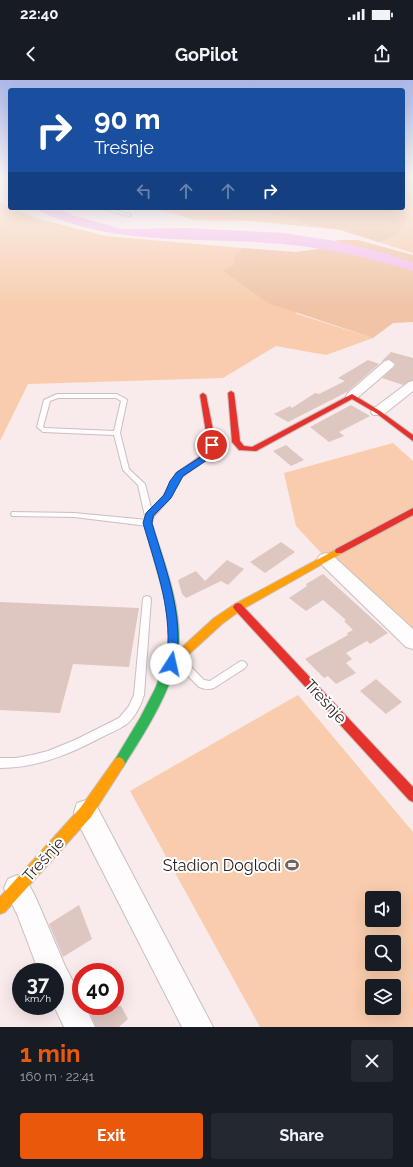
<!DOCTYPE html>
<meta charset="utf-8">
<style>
body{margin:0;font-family:Raleway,sans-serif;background:#242831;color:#f1f3f6;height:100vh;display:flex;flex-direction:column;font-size:15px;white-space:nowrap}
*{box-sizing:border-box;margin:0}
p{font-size:13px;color:#9ea1a6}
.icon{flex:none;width:22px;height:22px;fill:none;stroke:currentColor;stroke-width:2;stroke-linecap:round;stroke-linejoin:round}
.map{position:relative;height:947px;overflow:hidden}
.panel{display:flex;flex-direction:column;background:#171b24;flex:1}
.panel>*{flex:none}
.hud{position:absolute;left:8px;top:8px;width:397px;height:122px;border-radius:4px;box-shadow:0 4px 16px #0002;background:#1a4fa0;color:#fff;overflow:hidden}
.controls{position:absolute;left:365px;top:811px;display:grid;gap:8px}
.controls a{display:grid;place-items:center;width:36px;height:36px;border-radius:4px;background:#171b24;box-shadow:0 4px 16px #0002;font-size:20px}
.speed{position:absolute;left:12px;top:883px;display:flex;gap:8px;font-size:20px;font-weight:700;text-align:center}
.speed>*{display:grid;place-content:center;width:52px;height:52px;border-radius:50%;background:#171b24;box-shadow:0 4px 16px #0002;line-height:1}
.speed small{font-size:10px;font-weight:400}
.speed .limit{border:6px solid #d22;background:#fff;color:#111}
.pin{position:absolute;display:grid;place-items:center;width:34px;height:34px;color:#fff;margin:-17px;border:2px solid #fff;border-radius:50%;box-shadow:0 1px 4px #0007}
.me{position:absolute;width:44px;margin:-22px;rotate:10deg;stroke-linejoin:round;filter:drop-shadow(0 0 3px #0008)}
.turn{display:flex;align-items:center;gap:14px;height:84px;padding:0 20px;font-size:18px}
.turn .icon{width:52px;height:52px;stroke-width:2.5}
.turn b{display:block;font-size:28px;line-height:34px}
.lanes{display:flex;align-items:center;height:38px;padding:0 20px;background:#0003;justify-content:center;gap:20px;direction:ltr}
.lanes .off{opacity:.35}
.round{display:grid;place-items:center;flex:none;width:42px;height:42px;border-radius:4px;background:#242831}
.headline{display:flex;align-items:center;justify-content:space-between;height:68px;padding:0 20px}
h1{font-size:24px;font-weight:700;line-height:30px;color:#ea580c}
.primary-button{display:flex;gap:8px;margin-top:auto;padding:8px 20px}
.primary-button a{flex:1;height:46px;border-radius:4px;background:#ea580c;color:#fff;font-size:16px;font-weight:700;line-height:46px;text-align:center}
.primary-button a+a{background:#242831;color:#f1f3f6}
.status{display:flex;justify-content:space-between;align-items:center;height:28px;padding:0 20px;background:#171b24;direction:ltr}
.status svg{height:11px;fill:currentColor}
header{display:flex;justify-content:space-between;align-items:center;height:52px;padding:0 20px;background:#171b24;font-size:18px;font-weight:700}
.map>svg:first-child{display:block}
</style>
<div class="status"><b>22:40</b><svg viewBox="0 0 49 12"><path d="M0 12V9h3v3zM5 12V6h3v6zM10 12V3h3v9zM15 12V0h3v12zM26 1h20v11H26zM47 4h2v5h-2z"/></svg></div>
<header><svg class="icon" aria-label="back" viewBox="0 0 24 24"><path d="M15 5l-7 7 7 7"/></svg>GoPilot<svg class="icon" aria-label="share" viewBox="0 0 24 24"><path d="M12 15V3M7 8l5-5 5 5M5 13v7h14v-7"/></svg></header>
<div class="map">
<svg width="413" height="947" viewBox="0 0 413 947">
<rect width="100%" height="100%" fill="#f9eaeb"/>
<path fill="#f8ccac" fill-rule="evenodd" d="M413,99V173L340,150L252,141L195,140L154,128H403V101Z
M0,123L39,139L106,156L243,168L238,171L297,234L373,258L326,275L276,266L223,298L28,304L0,361Z
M393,363L413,381V554L323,475L296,446L284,393Z
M298,615L413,752V947H260L130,711ZM372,818H394V840H372ZM372,862H394V884H372ZM372,906H394V928H372Z"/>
<path fill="#f0c4a4" d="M403,127L407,139L396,155L379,162L341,150L310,145L296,138L267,133L236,132L234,128Z
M338,160H358L413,175V242L393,243L373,258L268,223L222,190L234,185C233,177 236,172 243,168L296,172L317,169Z"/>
<path fill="#f3bfea" d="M34,128H59L72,135L121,149L187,148L284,153L335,161L381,172L413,182V191C367,177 318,166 270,163C192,157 105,166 34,128Z"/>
<path fill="#dec6c1" d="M391,272L413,278V300L403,305L382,298L396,285L389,279L381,282Z
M368,280L379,284L347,312L288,342L274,334L290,326L292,328L315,313L319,314L345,301L338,298Z
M351,325L370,336L339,352L344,356L329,362L310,347Z
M286,365L304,380L291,386L273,371Z
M281,462L295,472L265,493L250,482Z
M227,480L244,489L228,505L221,501L186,518L182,514L178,500L196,491L205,501Z
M323,494L388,553L370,564L367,561L346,573L352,579L346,583L356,593L336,604L328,596L324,598L305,579L348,555L347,553L353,550L344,541L346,540L323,520L306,531L289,518L307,506L306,504Z
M0,522L139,528L129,587L73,584L60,633L0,630Z
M376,599L402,622L386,634L360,611Z
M79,825L92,859L63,877L49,844Z
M87,926H121L128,939L119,947H96Z"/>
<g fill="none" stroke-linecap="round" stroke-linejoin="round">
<g stroke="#cabfc0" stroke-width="2">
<path id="lane" d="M101,128H107L131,135L129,136Z
M57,314H117L126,319L127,320L120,353L129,389L145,404L153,436L152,438H149L145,436L138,405L123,390L114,355L43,352L37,347L44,320ZM58,318H116L121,321L114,351L45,348L43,347L50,321Z
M12,432L74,433L148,440L152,443L148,446L74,437L15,436H12L11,434Z
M147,516L150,517L151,519L144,615C141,625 135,637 127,644C120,649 110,653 102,657C70,674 37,688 0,688V678H16L32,675L48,671L75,660L119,638L129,626L134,615L143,519L144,517Z
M179,577L182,578L204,600L210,601L239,582L242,581L245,582L247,585L245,588L214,608C209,610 204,609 199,607L176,584L174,581L176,578Z"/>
</g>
<g stroke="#cabfc0" stroke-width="2">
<path id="street" d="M389,280L395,284L393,287L356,319H348L346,316L348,313L385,281Z
M413,301V311L383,335H373L371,332L373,329L409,302Z
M326,473L332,475L413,549V569L406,567L320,483L317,479L320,475Z
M86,720L95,723L213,947H182L77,741L74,732L77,723Z
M17,795L26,799L36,818L65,886L81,917V926H85L95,947H64L54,926L55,892H39L17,834L4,808L8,799Z"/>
</g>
<g stroke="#cabfc0" stroke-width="2">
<path id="fast" d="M148,441L152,444C164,482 180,522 179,563C178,602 144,654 123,687L119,689L115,687L113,683L140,638L155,609L167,578L169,564V549L165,519L144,444Z"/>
</g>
<g stroke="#cabfc0" stroke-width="2">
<path id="slow" d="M339,468L342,469L343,471L342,473L241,530L222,544L175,587L171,588L167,587L166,584L167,581L214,538L235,524Z
M119,677L123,679L125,683L123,687L91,737L5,832L0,834V817L81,727L115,679Z"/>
</g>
<g stroke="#cabfc0" stroke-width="2">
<path id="jam" d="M231,311L234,313L240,361L244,366L252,367L352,314L380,331L413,355V361L376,333L352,319L256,371L239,370L232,362L228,313Z
M203,313L206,315L216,365L212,372L205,381L182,397L169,420L154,436L151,446H145L144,444L147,434L163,416L176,393L199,377L208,365L200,315Z
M413,428V435L342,473H336L335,471L336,469Z
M238,523L241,524L413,707V722L409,720L235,530L233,527L235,524Z"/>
</g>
<use href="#lane" fill="#fefcfc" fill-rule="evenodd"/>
<use href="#street" fill="#fefcfc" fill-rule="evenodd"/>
<use href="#fast" fill="#30b455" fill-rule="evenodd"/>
<use href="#slow" fill="#ff9f0a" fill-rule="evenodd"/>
<use href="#jam" fill="#e5322d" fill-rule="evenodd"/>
</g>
<linearGradient id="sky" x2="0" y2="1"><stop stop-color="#acb8e9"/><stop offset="0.42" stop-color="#fcf6f6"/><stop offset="1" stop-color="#fcf6f6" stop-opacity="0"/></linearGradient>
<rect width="413" height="229" fill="url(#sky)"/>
<path fill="#1a73e8" stroke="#114b97" d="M209,363L215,365L210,378L183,396L171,418L153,436L152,443C166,491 184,534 176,584L175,587H167L166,584C174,534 157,491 143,443L146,433L164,415L170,401L177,392L204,375Z"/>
<defs>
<g id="stadium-bare" transform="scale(1.08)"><path d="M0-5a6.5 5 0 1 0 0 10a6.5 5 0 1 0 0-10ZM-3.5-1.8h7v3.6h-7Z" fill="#716566" stroke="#fff" stroke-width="2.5" paint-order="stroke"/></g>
</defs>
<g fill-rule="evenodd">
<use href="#stadium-bare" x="292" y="785"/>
</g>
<g text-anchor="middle" stroke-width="4" stroke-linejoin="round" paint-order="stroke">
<g font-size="16" fill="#281e1f" stroke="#fff">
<text transform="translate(326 621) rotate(47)" y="6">Trešnje</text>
<text transform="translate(43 779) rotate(-48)" y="6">Trešnje</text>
</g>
<g font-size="16" fill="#281e1f" stroke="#fff" text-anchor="end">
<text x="281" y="791">Stadion Doglodi</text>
</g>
</g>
</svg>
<div class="controls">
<a><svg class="icon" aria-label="sound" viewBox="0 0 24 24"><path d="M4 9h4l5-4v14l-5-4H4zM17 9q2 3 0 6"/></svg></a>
<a><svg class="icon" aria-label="search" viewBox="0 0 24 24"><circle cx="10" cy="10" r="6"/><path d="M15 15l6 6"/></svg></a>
<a><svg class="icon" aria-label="layers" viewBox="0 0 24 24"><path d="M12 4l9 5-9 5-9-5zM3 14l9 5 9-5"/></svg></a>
</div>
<div class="speed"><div>37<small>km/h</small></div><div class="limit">40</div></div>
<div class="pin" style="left:212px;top:365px;background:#d93025"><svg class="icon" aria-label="arrive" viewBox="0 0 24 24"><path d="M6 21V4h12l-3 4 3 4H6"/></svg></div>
<svg class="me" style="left:171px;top:584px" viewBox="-20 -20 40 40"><circle r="19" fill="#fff"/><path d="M0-13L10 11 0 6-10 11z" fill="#1a73e8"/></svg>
<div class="hud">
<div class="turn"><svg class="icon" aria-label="right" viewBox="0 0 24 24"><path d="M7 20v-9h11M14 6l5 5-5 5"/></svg><div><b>90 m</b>Trešnje</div></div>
<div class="lanes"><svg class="icon off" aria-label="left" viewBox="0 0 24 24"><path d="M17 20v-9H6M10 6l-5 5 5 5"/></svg><svg class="icon off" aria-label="ahead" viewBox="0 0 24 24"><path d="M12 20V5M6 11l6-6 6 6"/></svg><svg class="icon off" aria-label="ahead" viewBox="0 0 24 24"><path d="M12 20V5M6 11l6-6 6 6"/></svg><svg class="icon" aria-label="right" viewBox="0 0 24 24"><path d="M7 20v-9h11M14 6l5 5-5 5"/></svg></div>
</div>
</div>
<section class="panel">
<div class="headline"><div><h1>1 min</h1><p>160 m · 22:41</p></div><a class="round"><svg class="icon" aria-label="close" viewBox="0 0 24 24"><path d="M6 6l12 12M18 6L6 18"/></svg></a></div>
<div class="primary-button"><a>Exit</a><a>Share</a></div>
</section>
